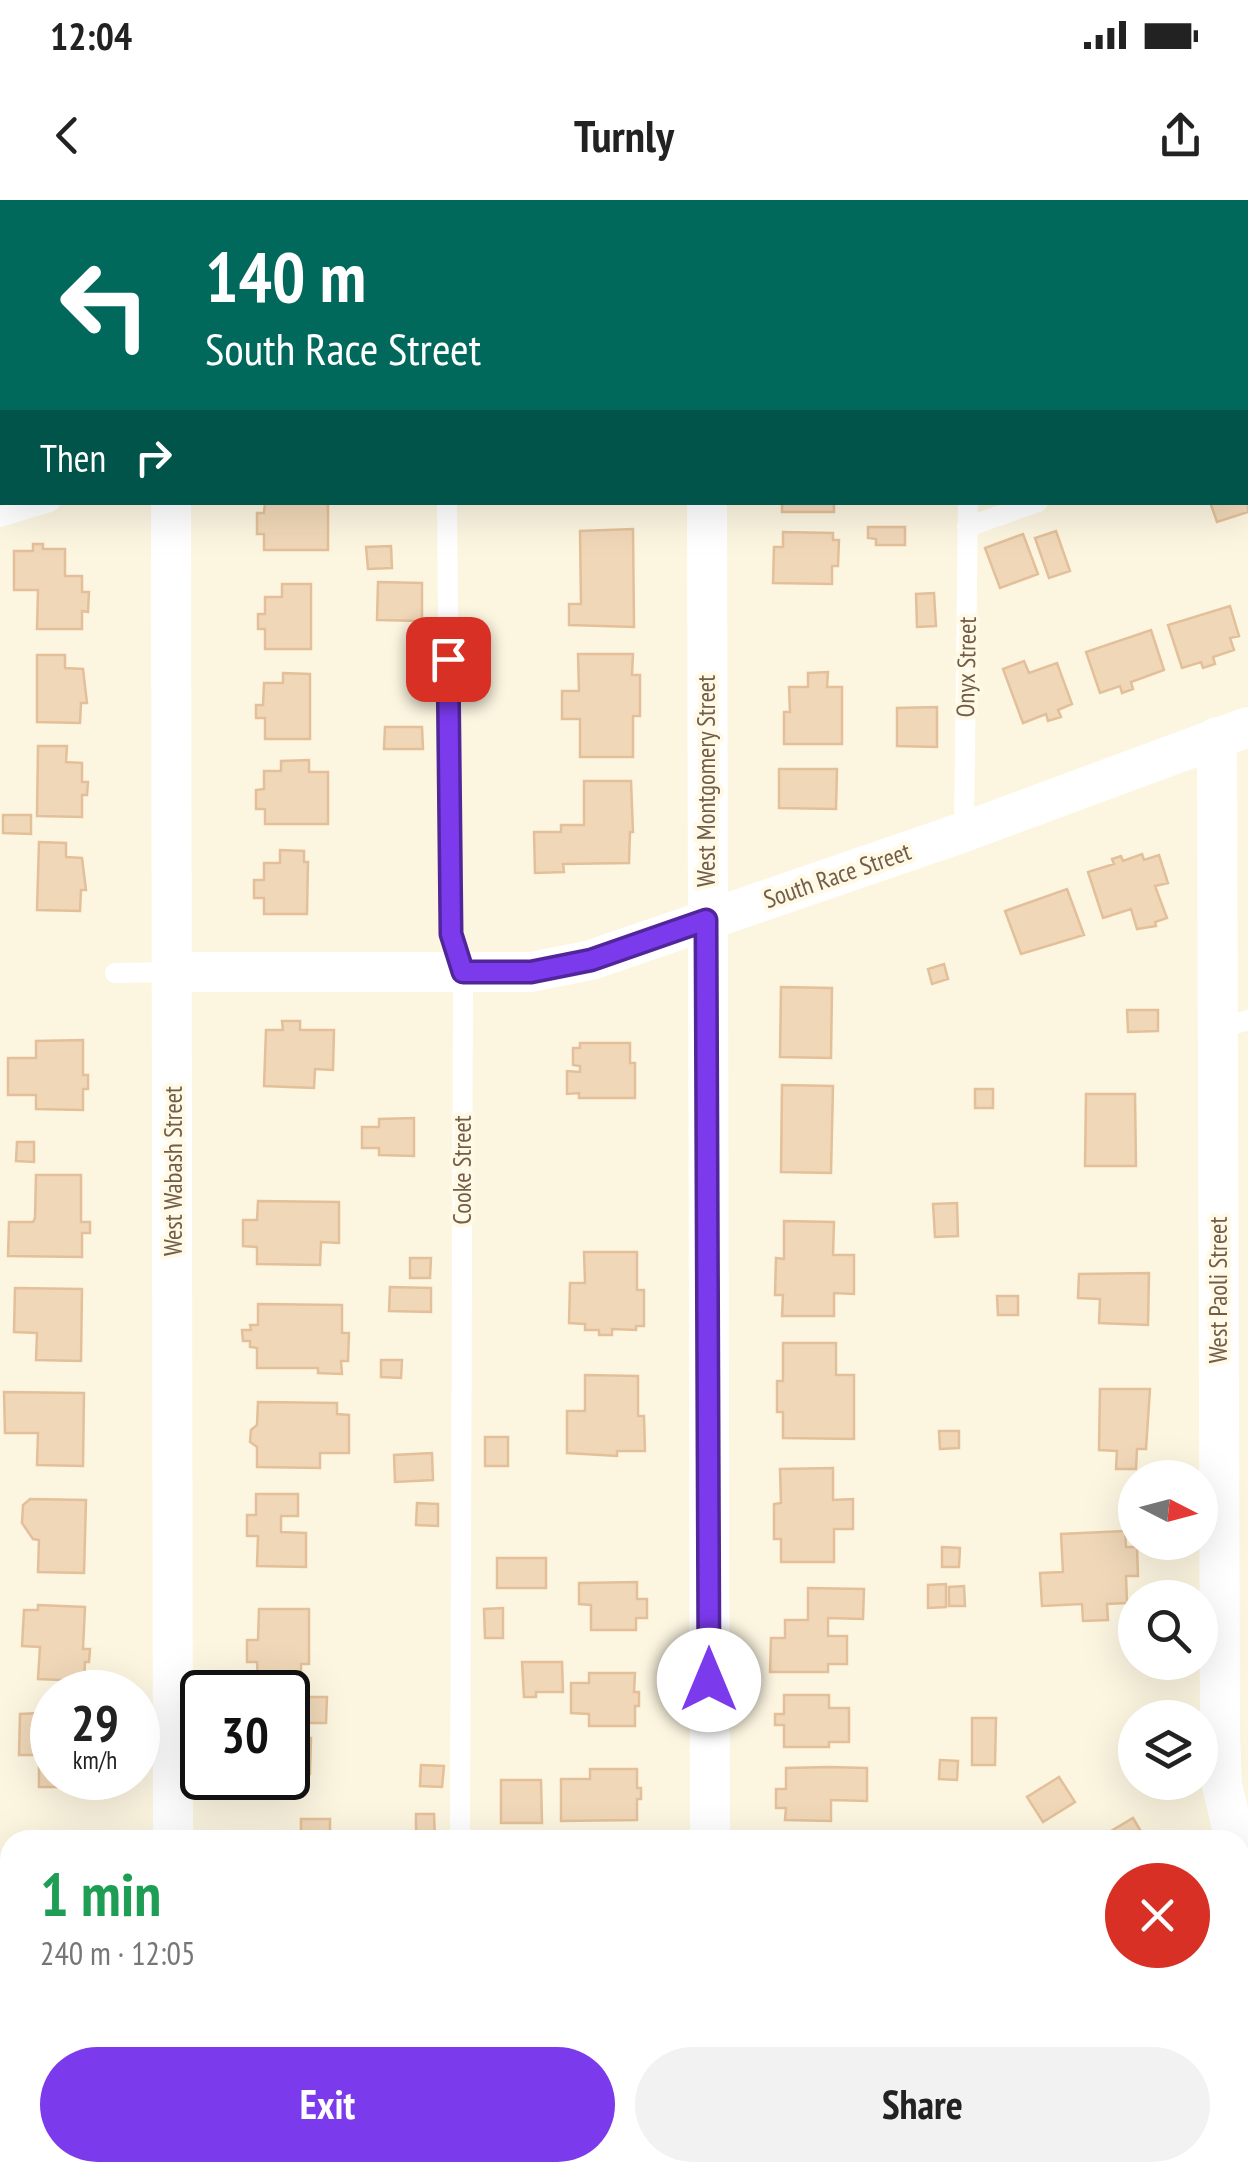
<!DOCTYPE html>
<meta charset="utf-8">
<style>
body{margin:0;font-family:"PT Sans Narrow",sans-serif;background:#f2f2f2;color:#222;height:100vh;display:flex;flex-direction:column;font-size:38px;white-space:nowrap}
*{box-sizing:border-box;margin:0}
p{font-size:32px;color:#767676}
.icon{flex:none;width:55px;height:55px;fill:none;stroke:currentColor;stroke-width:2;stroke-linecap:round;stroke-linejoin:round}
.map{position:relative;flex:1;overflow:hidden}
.sheet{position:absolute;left:0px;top:1630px;width:1250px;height:352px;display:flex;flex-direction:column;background:#fff;border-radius:30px 30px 0 0;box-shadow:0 10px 40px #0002}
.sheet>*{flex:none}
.guide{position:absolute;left:0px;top:0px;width:1250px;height:305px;box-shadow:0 10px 40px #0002;background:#00695c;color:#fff;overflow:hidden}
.needle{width:65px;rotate:96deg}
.fabs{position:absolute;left:1118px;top:1260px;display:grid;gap:20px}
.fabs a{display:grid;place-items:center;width:100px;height:100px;border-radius:50%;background:#fff;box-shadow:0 10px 40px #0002;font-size:50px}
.speed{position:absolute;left:30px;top:1470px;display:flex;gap:20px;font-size:50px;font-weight:700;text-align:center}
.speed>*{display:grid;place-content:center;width:130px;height:130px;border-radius:50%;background:#fff;box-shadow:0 10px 40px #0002;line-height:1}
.speed small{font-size:25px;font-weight:400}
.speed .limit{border:5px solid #111;border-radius:15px;background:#fff;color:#111}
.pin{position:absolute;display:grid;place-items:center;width:85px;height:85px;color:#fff;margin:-42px;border-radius:20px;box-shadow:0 5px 15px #0006}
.me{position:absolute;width:110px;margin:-55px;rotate:0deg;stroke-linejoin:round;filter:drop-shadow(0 0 8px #0008)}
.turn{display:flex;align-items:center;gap:35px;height:210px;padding:0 40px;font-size:45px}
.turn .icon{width:130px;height:130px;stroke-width:2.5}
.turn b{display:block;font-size:70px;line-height:85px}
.then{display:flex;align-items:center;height:95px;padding:0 40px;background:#0003;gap:20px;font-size:38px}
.round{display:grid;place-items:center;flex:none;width:105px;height:105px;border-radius:52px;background:#f2f2f2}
.headline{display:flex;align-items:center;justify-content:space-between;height:170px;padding:0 40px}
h1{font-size:60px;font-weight:700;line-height:75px;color:#1e9e55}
.button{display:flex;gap:20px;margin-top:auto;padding:20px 40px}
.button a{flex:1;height:115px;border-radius:60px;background:#7c3aed;color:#fff;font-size:40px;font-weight:700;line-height:115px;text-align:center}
.button a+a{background:#f2f2f2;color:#222}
.status{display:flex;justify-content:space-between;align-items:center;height:70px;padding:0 50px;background:#fff;direction:ltr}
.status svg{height:28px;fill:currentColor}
header{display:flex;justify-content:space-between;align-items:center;height:130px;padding:0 40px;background:#fff;font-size:45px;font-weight:700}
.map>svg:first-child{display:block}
</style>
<div class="status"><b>12:04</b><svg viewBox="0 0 49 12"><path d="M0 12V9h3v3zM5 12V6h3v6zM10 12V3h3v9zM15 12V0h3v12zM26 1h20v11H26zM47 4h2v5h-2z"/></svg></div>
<header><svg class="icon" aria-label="back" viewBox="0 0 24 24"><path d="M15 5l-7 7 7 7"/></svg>Turnly<svg class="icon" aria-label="share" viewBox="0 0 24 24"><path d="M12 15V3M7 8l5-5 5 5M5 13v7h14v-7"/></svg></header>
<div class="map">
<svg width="1248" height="1982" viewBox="0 0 1248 1982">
<rect width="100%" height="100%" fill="#fcf5e0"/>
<path fill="#f0d7b8" stroke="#e3c099" stroke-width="2.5" d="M499,0H622L623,2H487Z
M1248,301V312L1217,322L1210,302Z
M265,302H328V350H264V334H257V313H264Z
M782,302H834V312H782Z
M868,327H905V345H876V339L868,338Z
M633,329L634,427L569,425V404H581L580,331Z
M1056,331L1070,371L1049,378L1035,338Z
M783,332L833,333V340H839L838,366H832V384L773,383L774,347H783Z
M1023,334L1038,374L1000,388L985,348Z
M33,344H43V349H65V376H82V392H89L88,412L82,411V429H37L38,390H14V351H33Z
M391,346L392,368L368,369L366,347Z
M378,382L422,383V421L377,420Z
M282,384H311V449H265V429H258V414H265V397H282Z
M934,393L936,426L917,427L916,394Z
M1230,406L1239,436L1230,438L1234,450L1213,457L1215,464L1203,468L1201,462L1182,468L1168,425Z
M1151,430L1164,470L1131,482L1133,489L1122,493L1120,486L1100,493L1086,452Z
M578,454H633L632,475H640V516H633V557H580V519H562V491H579Z
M37,455H65V468L83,469L87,503H81L80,523L37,522Z
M1024,461L1029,473L1057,463L1072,504L1058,510L1061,517L1048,521L1046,514L1023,523L1003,469Z
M828,472L827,487H842V544H784V512H790L789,487H808V473Z
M283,473L310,474V539H265V518H256V505H263L264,483H283Z
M937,507V547L897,546V508Z
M385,527H422L423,549H384Z
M38,546H67L66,562L82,563V582H88L87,595H82V617L37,616Z
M309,560V572H328V624H265V609H256V590L264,589V571H281V561Z
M779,569H837L836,609L779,608Z
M584,581H631L633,632H630L629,663L563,664L564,672L535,673L534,632H561V625H584Z
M3,615H31V634L3,633Z
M39,642L66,643V657L82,658L86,690H81L80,711L37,710Z
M280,650L304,651V662H308L307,714H264V698H254V680H264V663H280Z
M1142,654L1144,660L1159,655L1168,683L1155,686L1167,718L1155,722L1156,726L1137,729L1131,709L1103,718L1088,672L1114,664L1112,659L1121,656L1123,661Z
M1067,689L1084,735L1021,754L1005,711Z
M944,764L948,779L932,784L928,769Z
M781,787L832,788L831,858L780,857Z
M1127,810H1158V831L1128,832Z
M282,821H300V830H334L333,870L315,869L314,888L264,886L266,830H283Z
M83,840V875H88V889H83V910L36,909V895H8V858H36V841Z
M580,843H630V863H635V898H579V893L567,894V871L580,872V866L573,865V848H580Z
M782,885L833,886L831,973L781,972Z
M975,889H993V908H975Z
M1086,894H1135L1136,966H1085Z
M414,918V956L379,955V948H362V927H379V919Z
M17,942H34V962L16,961Z
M36,975H81V1022H90V1033H82V1057L8,1056L9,1022H33L35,1018Z
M258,1001L339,1002V1043L321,1042L320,1065L257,1064V1047L243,1046V1020H257Z
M957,1003L958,1036L935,1037L933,1004Z
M784,1021L834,1022L833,1055H854V1094L834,1093V1116H782L783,1095H775L776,1058L784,1059Z
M584,1052H637V1090H644V1126H636V1130L612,1129V1135H599V1130H585V1124L569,1123L570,1083H585Z
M410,1058H431L430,1078H410Z
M1149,1073L1148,1125L1099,1123L1100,1099L1078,1098L1079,1074Z
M390,1087L431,1088V1112L389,1111Z
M15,1088L82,1089L81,1161L36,1160L37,1133L14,1132Z
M997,1096H1018V1115H998Z
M258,1104L342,1105V1133H349L348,1161H341L342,1174L318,1173V1168H257V1148L250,1147V1141H243L242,1130H251L250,1125H258Z
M783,1143H836V1175H854V1239L783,1238V1212H777V1181H783Z
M381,1160H402L401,1178L381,1177Z
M585,1175L638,1176V1216H644L645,1251H617V1256L567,1253V1211H585Z
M1100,1189H1150L1146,1249H1137L1136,1269H1116L1117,1251L1099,1250Z
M4,1192L84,1193L83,1266L37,1265L38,1233H5Z
M258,1202L337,1203V1214L349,1215V1253H320V1268L257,1267V1247L250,1242L251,1230L257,1225Z
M939,1231H959V1248L940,1249Z
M485,1237H508V1266H485Z
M432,1253L433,1280L395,1282L394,1255Z
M833,1268V1300L853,1299V1329H834V1362H781V1339H774V1304L781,1303L780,1269Z
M256,1294H298V1316H281V1332L306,1333V1367L257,1366L258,1336H247V1315H256Z
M30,1299L86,1300L84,1373L38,1372L39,1340L33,1339L22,1323L23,1305Z
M417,1303L438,1304V1326L416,1325Z
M1125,1331L1126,1347H1137L1138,1376H1126L1127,1403L1107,1404L1108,1420L1083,1421L1082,1404L1042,1406L1040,1373L1063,1372L1061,1334Z
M942,1347L960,1348L959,1367H942Z
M497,1358H546V1388H497Z
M637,1382V1399H647V1418H636V1430H591V1405L579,1404V1383Z
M946,1384V1407L928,1408V1385Z
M964,1386L965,1406H949V1387Z
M808,1388L864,1389L863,1419L828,1418V1436H847V1464H828V1472H770L771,1438H785V1420H808Z
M38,1405L85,1407L83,1449H90L89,1462H85L84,1481L38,1479L40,1447L22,1446L24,1410H38Z
M503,1408V1438H485L484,1409Z
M259,1409H309V1464H301V1483H258L257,1462H247V1440H258Z
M522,1462H562L563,1492H536V1497H524Z
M589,1473H635L634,1492H639V1506H635V1526H589V1514L571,1513V1483H589Z
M784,1495H829V1508H849V1542H829V1547H784V1525H775V1514H784Z
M288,1497L300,1498V1520H288Z
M304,1497H327L326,1523H304Z
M40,1513H52V1578H82V1587H39V1555H19L20,1514Z
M972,1518H996L995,1565H972Z
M288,1538H311L310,1574H300L299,1585L259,1584V1578H288Z
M940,1560L958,1561L957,1580L939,1579Z
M421,1565L444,1566L442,1587L420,1586Z
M829,1567L867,1568V1601L831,1600V1621L785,1620L786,1608H776V1589H786V1568Z
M590,1569H637V1588H641V1599H637V1620L561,1621V1579H590Z
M1059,1577L1075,1602L1043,1622L1027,1597Z
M501,1580H541L542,1623H501Z
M416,1614H434L435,1640H416Z
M1133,1618L1146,1640H1096Z
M301,1619H330V1633L381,1634V1640H255V1635H301Z
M37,1632L83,1633V1640H37Z
M31,1972H85L84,1982H30Z
M1123,1972H1166L1173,1982H1130Z"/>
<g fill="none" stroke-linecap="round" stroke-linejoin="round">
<path stroke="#fff" stroke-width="20" d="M799,2L805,0
M447,302L451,734L463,772L460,1640
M0,317L50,302
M967,327L1038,302
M964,632L968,302
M115,773L172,772
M1218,829L1248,820
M1240,1702L1248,1696
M457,1982L458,1972
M867,1982L879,1972"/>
<path stroke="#fff" stroke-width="40" d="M707,0V2
M171,302L173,1640
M707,302L710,1640
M1217,537L1220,1534L1222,1585L1235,1640
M172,772H531L591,760L964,632L1248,527
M0,1770L10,1771
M711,1972V1982
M172,1982V1972"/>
<path stroke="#fae498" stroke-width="55" d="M95,2L101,0
M0,44L2,43"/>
</g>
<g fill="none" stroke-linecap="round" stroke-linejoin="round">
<g stroke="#51269a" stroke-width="25">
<path id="route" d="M448,459L451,734L463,772H531L591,760L706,720L709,1480"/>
</g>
<use href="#route" stroke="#7c3aed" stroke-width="18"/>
</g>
<g text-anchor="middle" stroke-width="8" stroke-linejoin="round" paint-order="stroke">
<g font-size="25" fill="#715d48" stroke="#fff9e5">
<text transform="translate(966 467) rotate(-89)" y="9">Onyx Street</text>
<text transform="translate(706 581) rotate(-90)" y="9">West Montgomery Street</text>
<text transform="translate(837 675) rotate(-19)" y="9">South Race Street</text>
<text transform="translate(462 970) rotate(-90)" y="9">Cooke Street</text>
<text transform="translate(173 971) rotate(-90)" y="9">West Wabash Street</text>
<text transform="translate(1218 1090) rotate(-90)" y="9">West Paoli Street</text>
</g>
</g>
</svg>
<div class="fabs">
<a><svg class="needle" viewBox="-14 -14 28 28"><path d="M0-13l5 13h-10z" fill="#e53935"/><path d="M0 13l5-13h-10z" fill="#767676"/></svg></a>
<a><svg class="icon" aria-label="search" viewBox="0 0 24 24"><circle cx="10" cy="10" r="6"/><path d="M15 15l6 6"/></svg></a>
<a><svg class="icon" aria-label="layers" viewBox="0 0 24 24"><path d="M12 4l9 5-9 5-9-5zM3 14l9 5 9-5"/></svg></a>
</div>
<div class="speed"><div>29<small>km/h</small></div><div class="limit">30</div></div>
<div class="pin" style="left:448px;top:459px;background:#d93025"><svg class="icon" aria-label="arrive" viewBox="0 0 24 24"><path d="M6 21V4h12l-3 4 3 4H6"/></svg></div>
<svg class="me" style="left:709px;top:1480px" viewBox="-20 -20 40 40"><circle r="19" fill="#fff"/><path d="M0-13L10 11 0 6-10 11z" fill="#7c3aed"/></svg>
<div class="guide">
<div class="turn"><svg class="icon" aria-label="left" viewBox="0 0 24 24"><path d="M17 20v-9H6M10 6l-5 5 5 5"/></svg><div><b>140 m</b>South Race Street</div></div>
<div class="then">Then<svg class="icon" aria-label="right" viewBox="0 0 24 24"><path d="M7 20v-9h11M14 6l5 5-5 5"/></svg></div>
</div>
<section class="sheet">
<div class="headline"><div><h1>1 min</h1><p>240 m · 12:05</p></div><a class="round" style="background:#d93025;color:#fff"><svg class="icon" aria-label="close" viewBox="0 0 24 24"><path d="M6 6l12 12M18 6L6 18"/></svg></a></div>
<div class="button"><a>Exit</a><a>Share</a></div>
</section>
</div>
